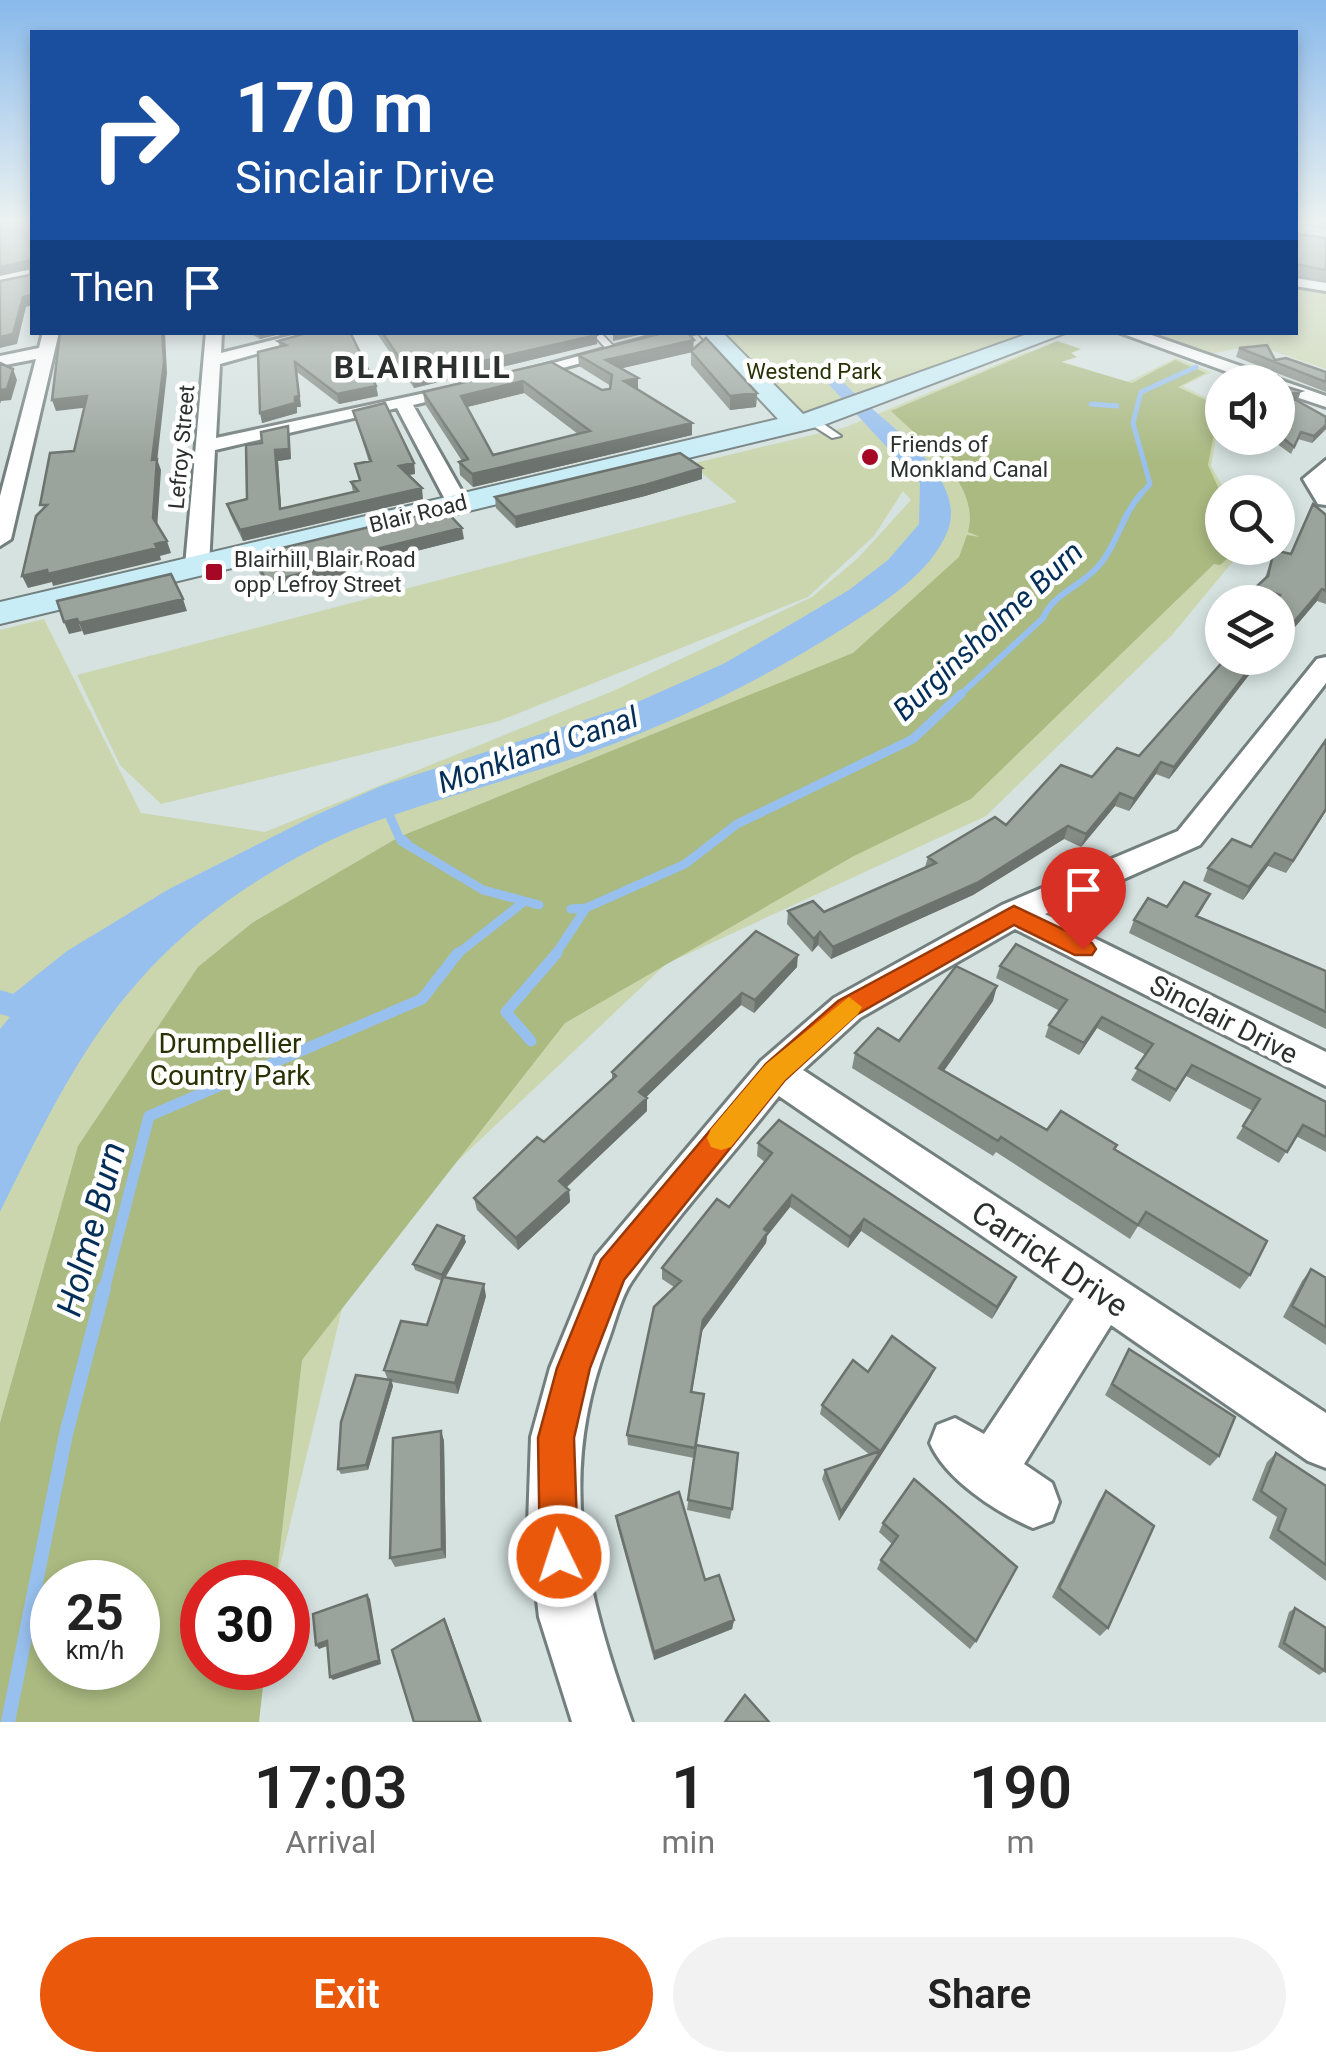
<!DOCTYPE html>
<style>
body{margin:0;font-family:Roboto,sans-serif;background:#f2f2f2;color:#222;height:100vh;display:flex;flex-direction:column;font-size:38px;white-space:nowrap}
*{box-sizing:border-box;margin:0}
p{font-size:32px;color:#767676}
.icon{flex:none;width:55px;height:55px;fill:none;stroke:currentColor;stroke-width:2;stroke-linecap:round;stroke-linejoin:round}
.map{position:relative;height:1722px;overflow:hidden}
.sheet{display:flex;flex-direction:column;background:#fff;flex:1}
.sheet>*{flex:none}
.hud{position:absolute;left:30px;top:30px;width:1268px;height:305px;border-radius:0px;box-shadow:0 5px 15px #0003;background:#1a4fa0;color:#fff;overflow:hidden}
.controls{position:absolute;left:1205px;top:365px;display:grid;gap:20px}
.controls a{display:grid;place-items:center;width:90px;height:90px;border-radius:50%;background:#fff;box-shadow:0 5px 15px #0003;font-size:50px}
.speed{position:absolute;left:30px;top:1560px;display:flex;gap:20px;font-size:50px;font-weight:700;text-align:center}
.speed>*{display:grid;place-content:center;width:130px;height:130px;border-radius:50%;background:#fff;box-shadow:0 5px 15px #0003;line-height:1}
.speed small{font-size:25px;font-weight:400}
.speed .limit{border:15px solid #d22;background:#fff;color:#111}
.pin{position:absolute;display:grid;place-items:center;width:85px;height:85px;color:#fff;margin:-102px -42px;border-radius:50% 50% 50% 0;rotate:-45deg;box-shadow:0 0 10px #0007}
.pin .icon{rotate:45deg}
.me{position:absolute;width:110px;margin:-55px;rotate:356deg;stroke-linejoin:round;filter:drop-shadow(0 0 8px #0008)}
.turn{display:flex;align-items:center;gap:35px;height:210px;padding:0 40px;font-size:45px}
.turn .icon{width:130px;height:130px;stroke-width:2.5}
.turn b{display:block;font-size:70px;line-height:85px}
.then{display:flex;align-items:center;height:95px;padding:0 40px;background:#0003;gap:20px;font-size:38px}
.eta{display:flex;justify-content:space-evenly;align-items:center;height:170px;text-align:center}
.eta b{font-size:60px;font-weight:600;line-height:70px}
.action{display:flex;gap:20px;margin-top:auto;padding:20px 40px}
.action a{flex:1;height:115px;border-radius:60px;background:#ea580c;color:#fff;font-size:40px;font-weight:600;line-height:115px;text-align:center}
.action a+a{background:#f2f2f2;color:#222}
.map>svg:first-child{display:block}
</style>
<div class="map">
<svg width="1326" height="1722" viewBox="0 0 1326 1722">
<rect width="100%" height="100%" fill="#d5e2e0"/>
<path fill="#cbd6af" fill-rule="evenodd" d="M1295,286L1326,291V369L1254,345L1206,355L1149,335L1295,332Z
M720,333H1044L804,414Z
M1029,351L1127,382L1176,358L1212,372L1183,386L1222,406L1211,466L1226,492L1222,548H1244L1172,635L986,816L666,964L354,1259L276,1582H202V1668L0,1722V630L44,619L141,813L265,832L613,691L812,597L858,558L911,500L903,491L874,536L808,597L499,721L161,804L120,765L77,675L737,502L691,464L846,427ZM52,1582H138V1668H52Z"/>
<path fill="#aaba81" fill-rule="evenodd" d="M1057,341L1081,349L1071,353L1077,357L1061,362L1132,383L1175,360L1206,373L1178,387L1221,407L1209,416L1217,418L1208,465L1222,496V548H1240L1220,565L1214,564L971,799L852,857L565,1023L302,1360L276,1582H202V1668H265L259,1722H0V1423L78,1146L198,967L252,923L399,837L853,653L959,557L967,535L980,537L968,532C981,483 923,442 891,411ZM52,1582H138V1668H52Z"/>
<path fill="#98c0ef" d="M837,375C864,411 970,469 948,530C932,573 880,605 844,628C765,678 683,719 594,751C516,780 433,798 356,829C303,851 244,886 200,922C100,1004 56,1099 0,1212V1029L10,1017L0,1014V990L13,994L67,951L169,889L316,815L381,786L633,704L725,663L849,590L888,560L919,524L920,483L822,377Z"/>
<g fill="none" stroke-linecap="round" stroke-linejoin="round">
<path stroke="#98c0ef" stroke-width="5" d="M1091,404L1117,406
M1139,496L1150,484L1133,423L1141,392L1196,367"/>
<path stroke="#98c0ef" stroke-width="6" d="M959,696L1043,618C1054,592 1085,585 1101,563C1118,542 1122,515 1141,494"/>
<path stroke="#98c0ef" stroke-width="9" d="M387,810L399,837L407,843
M401,841L483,890L539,905
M571,909L586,908L685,864L737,824L913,739L961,694
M456,955L521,904
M555,955L586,908"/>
<path stroke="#98c0ef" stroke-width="11" d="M531,1041L506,1012L557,953
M104,1290L149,1116L422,999L458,953"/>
<path stroke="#98c0ef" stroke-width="14" d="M8,1722L66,1434L104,1288"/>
<g stroke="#737f7e" stroke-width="4">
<path id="lane" d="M1295,220L1326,222V226L1295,223Z
M591,332H600L617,350V354H611Z
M807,418H815L841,436L832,438L807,422Z"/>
</g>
<g stroke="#737f7e" stroke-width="6">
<path id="street" d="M32,266V274L0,281V273Z
M1295,278L1326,283V291L1295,286Z
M43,332H59L11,539L0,546V496L36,359L0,366V356L39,348Z
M206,332H222L221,353L305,332H335L220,364L216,438L472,383V391L413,405L469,504L458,510L450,509L397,408L215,450L209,566L205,571H189L185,566Z
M668,332H697L514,381L505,376Z
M1118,332H1143L1326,396V407L1278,391V382H1255Z
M1326,460V505L1318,504L1303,479Z
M1326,657V683L1200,845L1045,914L1326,1052V1086L1015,929L860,1018L803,1070L1326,1413V1468L1308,1461L1111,1325L1024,1464L1052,1483L1059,1502L1052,1521L1033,1528C997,1513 945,1479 930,1443L937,1425L955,1418L984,1434L1074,1299L779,1096C731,1157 676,1216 632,1281C620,1298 615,1324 607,1344C556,1480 586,1591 632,1722H572L539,1617L528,1525L531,1437L550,1368L596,1256L761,1061L834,998L1002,905L1178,831L1317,659Z"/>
</g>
<g stroke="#737f7e" stroke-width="4">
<path id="secondary" d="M697,332H722L803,414L1033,332H1068L821,426L0,624V602L778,419Z"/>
</g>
<use href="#lane" fill="#fff" fill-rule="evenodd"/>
<use href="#street" fill="#fff" fill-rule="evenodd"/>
<use href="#secondary" fill="#c9edf7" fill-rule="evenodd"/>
</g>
<path fill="#848c86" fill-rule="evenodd" d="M1322,220H1326V231L1319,229Z
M1295,235L1326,238V281L1295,275Z
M248,332H288L260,339Z
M376,332H595L597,344L414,388Z
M278,341L376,386L378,396L339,404L297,372L301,407H297V413L262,423L280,347Z
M693,348L757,393L756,407L730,410L691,365V352L621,368L638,378V390L692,423V435L473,487L460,475L459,462L462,461L425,404L423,392L551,362L602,390L610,389L611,386L579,366L578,355ZM524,393L578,434L493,455L467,407Z
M1239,348L1275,360L1326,372V392L1236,357Z
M1251,374L1278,376L1280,385L1301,391L1297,401L1326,417V429L1312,443L1298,439L1291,454L1269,438H1278V418L1291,403L1278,407V382H1248Z
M353,411L414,463L415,474L408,475L423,499L243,541L230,514L227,504L247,499L262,443L290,436L291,459L278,461L281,509L353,492L351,482L359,480L355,464L369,462Z
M702,479L645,496L516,528L496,508L495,497Z
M1326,515V604L1317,601L1278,647V602H1264L1252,598L1256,587L1265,578L1274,550L1291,554Z
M464,539L345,569L346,573L333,578L270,594L256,566L253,555Z
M1226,658H1262L1169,779L1156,774L1129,811L1115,806L1081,847L1064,839L973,895L831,959L818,945L812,952L787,924L788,911L824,912L925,867L928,857L1006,825L1092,777L1139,756Z
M1326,811L1286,873L1268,866L1243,900L1203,881L1208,868Z
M1204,906L1198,916L1326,971V1029L1129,933L1134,920L1167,907Z
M756,931L797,967L754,1013L741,1005L646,1097L647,1111L566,1188L569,1190L570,1202L518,1250L477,1210L474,1198L544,1142L612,1080V1072Z
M1000,966L1326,1102V1152L1296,1136L1279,1163L1236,1138L1253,1111L1186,1076L1170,1102L1131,1080L1146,1055L1097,1028L1079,1055L1045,1037L1049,1025L1060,1011L996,978Z
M993,1001L944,1071L1047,1130L1115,1150L1250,1275L1240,1289L1138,1226L1130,1239L996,1152L993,1156L852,1068L855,1053L899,1041Z
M758,1143L1016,1277L992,1319L861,1231L848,1248L790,1207L767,1236L766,1243L702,1331L692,1392L703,1405L697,1445L732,1509L730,1519L687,1510L694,1458L628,1445L627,1435L674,1287L662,1279V1268L729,1207L765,1162L757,1156Z
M466,1242L445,1278L486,1296L458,1394L392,1382L393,1386L368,1470L341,1474L338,1469L388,1380L384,1370L427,1325L442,1281L415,1270L413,1264Z
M1311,1269L1326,1278V1345L1283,1317L1302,1281Z
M1129,1349L1219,1456L1210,1466L1105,1395Z
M868,1372L931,1377L839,1521L822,1479L825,1470L870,1455L820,1414L822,1405Z
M441,1431L444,1441L446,1558L395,1567L390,1558Z
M1276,1453L1326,1486V1581L1269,1538L1277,1517L1252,1500L1267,1462Z
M914,1479L976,1641L970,1649L877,1569L881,1560L892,1544L879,1532L883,1523Z
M1106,1491L1108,1628L1100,1636L1052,1597L1099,1501Z
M616,1516L705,1580L734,1620L732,1629L654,1660L617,1525Z
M1295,1608L1325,1671L1319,1675L1278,1647L1289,1612Z"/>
<path fill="#6c726d" d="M31,260L32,269L0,276V267Z
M32,295V305L26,307L17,344L0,348V337L23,297Z
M162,332H165L167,373L156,471L152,460Z
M258,332H288L260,339Z
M613,332H652L613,341Z
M597,335V344L414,388L412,377Z
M694,340L693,352L606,372V360Z
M295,362L301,407H297V413L262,423L260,413Z
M13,369L17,380L11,400L1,401L0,404V390Z
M638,378V390L624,381Z
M523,381L524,393L463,408L461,396Z
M376,386L378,396L339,404L337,394Z
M1301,391L1297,401L1278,407V398Z
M757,393L756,407L730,410V396Z
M87,396L91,407L56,411L52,400Z
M692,423V435L473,487L472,474Z
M1326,425V429L1312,443L1314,436Z
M288,426L291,459L278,461L282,520L280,509L275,450Z
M157,459L161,470L157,529L153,518Z
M414,463L415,474L400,476L399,466Z
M702,468V479L645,496L516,528L515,517Z
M422,488L423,499L243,541L240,530Z
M462,528L464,539L345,569L346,573L333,578L270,594L267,582L340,558Z
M167,541L171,553L160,556L161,560L53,586L52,582L28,588L22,576Z
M1322,589L1317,601L1278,647L1282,636Z
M183,599L187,611L84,635L79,623Z
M77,619L82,631L69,634L64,622Z
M1258,658H1262L1169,779L1174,767Z
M1161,762L1156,774L1129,811L1134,799Z
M1120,793L1115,806L1081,847L1086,834Z
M1326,809V811L1286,873L1293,861Z
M1068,826L1064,839L973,895L831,959L833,947Z
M1275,853L1268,866L1243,900L1249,887Z
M820,932L818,945L812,952L814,939Z
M798,955L797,967L754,1013L755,1000Z
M997,986L993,1001L935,1083L939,1068Z
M742,993L741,1005L639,1104V1092Z
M1102,1017L1097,1028L1079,1055L1084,1043Z
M647,1098V1111L560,1193L559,1181Z
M569,1190L570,1202L518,1250L516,1238Z
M792,1195L790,1207L767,1236L766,1243L702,1331L690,1402L703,1320L764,1229Z
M864,1219L861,1231L848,1248L850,1237Z
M464,1236L466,1242L443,1281L442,1275Z
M1016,1277L1011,1288L992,1319L997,1307Z
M484,1284L486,1296L458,1394L455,1383Z
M935,1368L931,1377L839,1521L841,1512Z
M391,1380L393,1386L368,1470L366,1465Z
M441,1431L444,1441L446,1558L442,1549Z
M367,1595L370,1599L381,1664L333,1680L330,1677Z
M444,1619L448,1627L482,1722H480Z
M734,1620L732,1629L654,1660V1652Z
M327,1641L330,1645L319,1649L316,1645Z"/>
<path fill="#9aa39c" stroke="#6c726d" stroke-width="2.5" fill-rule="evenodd" d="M0,220H32V295L23,297L13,334L0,337V281L30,275L31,260L0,267Z
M1297,234L1326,238V270L1295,264V235Z
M60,332H162L164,362L152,460L157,459L153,518L167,541L155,544L157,548L48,574L47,570L22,576L36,516L47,505H40L50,453L74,451L87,396L52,400Z
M310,332H350L376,386L337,394L295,362L299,396L295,397V403L260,413L258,352L286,345L278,341Z
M382,332H595L597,335L412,377Z
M666,332H687L694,340L606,360L638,378L624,381L692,423L472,474L459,462L468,459L423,392L551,362L602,390L610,389L612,375L578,355ZM523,381L590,431L493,455L461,396Z
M706,338L757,393L730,396L691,351Z
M1267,345L1275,360L1286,358L1326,372V382L1239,348Z
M0,363L13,369L7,389L0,390Z
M1251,374L1278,376L1280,385L1301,391L1278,398V382H1255Z
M1294,399L1326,417V425L1314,436L1301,432L1294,447L1278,434V418Z
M385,403L414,463L399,466L422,488L240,530L227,504L247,499L246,445L262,443L261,432L288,426L289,449L275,450L280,509L358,491L351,482L360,480L355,464L371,461L353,411Z
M680,453L702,468L645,485L515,517L495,497Z
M1313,504L1326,515V591L1322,589L1282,636L1278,634V602H1274L1280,595L1256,587L1268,576L1274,550L1291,554Z
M444,509L462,528L340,558L343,561L331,566L267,582L253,555Z
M171,574L183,599L79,623L77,619L64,622L57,601Z
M1226,658H1258L1174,767L1161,762L1134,799L1120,793L1086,834L1068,826L977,883L833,947L820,932L814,939L788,911L813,901L824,912L936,863L928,857L995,817L1006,825L1061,765L1092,777L1117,748L1139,756Z
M1326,740V809L1293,861L1275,853L1249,887L1208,868L1232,839L1251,847Z
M1184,882L1210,894L1196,916L1326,971V1012L1134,920L1148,898L1167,907Z
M756,931L798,955L755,1000L742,993L639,1092L647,1098L559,1181L569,1190L516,1238L474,1198L537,1137L544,1142L616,1076L612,1072Z
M1016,944L1326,1102V1137L1303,1125L1287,1152L1243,1126L1260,1099L1192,1065L1176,1090L1136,1068L1153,1044L1102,1017L1084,1043L1049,1025L1067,1000L1000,966Z
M956,966L997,986L939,1068L1047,1130L1061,1111L1117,1145L1114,1149L1267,1241L1250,1275L1146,1212L1138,1225L1001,1137L998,1141L855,1053L878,1028L899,1041Z
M779,1120L1016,1277L997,1307L864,1219L850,1237L792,1195L764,1229L768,1232L703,1320L691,1392L704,1394L695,1448L627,1435L654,1307L681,1281L662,1268L717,1199L729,1207L772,1153L758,1143Z
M437,1225L464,1236L442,1275L413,1264Z
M1311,1269L1326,1278V1327L1292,1306Z
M443,1277L484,1284L455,1383L384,1370L401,1321L427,1325Z
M892,1336L935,1368L841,1512L825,1470L880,1451L822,1405L853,1360L868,1372Z
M1129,1349L1235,1417L1219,1456L1112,1384Z
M356,1375L391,1380L366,1465L338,1469L341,1422Z
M441,1431L442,1549L390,1558L393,1438Z
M696,1445L738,1453L732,1509L688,1500Z
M1276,1453L1326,1486V1565L1278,1530L1286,1509L1261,1491Z
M914,1479L1017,1567L976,1641L881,1560L898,1536L883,1523Z
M1106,1491L1154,1526L1108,1628L1059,1588Z
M679,1492L705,1580L719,1575L734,1620L654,1652L616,1516Z
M367,1595L379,1660L330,1677L327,1641L316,1645L313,1614Z
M1295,1608L1326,1628L1325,1671L1284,1643Z
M444,1619L480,1722H414L392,1650Z
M745,1695L769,1722H725Z"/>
<linearGradient id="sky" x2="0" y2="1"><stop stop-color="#88b9eb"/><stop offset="0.48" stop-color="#ecf2f1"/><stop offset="1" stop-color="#ecf2f1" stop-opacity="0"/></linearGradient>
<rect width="1326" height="461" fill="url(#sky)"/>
<path fill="#ea580c" stroke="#983908" stroke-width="2.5" d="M1014,906L1092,943L1096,949L1092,955H1075L1014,925L856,1015L785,1080L624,1280L590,1368L574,1438L578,1556L572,1569L559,1575L546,1569L540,1556L538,1438L557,1368L601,1260L766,1064L838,1001Z"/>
<path fill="#f59e0b" d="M849,997L862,1007L858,1014L785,1080L731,1147L721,1150L711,1147L707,1138L711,1129L766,1064Z"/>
<g fill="#a40824" stroke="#fff" stroke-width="4">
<circle cx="870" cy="457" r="10"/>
<rect x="204" y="562" width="20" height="20" rx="5"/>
</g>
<g text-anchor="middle" stroke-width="9" stroke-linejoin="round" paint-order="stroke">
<g font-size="22" fill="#283104" stroke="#fff">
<text x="814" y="379">Westend Park</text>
</g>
<g font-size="22" fill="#2b302f" stroke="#fff" text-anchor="start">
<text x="890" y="452">Friends of<tspan x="890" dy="25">Monkland Canal</tspan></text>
<text x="234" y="567">Blairhill, Blair Road<tspan x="234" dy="25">opp Lefroy Street</tspan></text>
</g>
<g font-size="22" fill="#2b302f" stroke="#fff">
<text transform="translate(181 447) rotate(-85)" y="8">Lefroy Street</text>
<text transform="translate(418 513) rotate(-14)" y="8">Blair Road</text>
</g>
<g font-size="28" fill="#2b302f" stroke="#fff">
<text transform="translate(1224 1019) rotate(27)" y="10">Sinclair Drive</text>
</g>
<g font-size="28" fill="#283104" stroke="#fff">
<text x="230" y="1053">Drumpellier<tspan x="230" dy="32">Country Park</tspan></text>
</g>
<g font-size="30" font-style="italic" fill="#032e58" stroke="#fff">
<text transform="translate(988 631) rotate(-43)" y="10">Burginsholme Burn</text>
<text transform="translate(538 750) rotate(-19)" y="10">Monkland Canal</text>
</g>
<g font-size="32" font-weight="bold" letter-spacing="2.5" fill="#2b302f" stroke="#fff">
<text x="423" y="378">BLAIRHILL</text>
</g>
<g font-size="32" fill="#2b302f" stroke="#fff">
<text transform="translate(1050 1259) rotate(34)" y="11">Carrick Drive</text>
</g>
<g font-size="35" font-style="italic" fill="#032e58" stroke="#fff">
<text transform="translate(91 1229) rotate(-75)" y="12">Holme Burn</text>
</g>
</g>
</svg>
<div class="controls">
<a><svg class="icon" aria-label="sound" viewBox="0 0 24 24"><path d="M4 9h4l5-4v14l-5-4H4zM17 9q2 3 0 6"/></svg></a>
<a><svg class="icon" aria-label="search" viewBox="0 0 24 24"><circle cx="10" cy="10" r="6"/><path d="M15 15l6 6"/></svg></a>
<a><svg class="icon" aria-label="layers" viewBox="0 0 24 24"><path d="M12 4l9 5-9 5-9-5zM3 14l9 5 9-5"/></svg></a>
</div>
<div class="speed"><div>25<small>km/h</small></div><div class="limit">30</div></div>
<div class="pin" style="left:1083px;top:949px;background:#d93025"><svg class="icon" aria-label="arrive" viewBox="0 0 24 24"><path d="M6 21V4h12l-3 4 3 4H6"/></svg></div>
<svg class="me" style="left:559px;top:1556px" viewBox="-20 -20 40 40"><circle r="17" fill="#ea580c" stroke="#fff" stroke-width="3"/><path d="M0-11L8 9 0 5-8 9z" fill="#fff"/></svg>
<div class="hud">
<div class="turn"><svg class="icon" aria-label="right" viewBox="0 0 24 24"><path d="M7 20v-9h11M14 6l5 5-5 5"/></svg><div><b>170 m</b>Sinclair Drive</div></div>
<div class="then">Then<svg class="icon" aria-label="arrive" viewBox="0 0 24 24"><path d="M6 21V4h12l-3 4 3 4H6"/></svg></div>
</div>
</div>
<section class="sheet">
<div class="eta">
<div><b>17:03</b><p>Arrival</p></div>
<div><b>1</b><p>min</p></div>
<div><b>190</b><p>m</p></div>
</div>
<div class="action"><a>Exit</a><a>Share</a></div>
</section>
